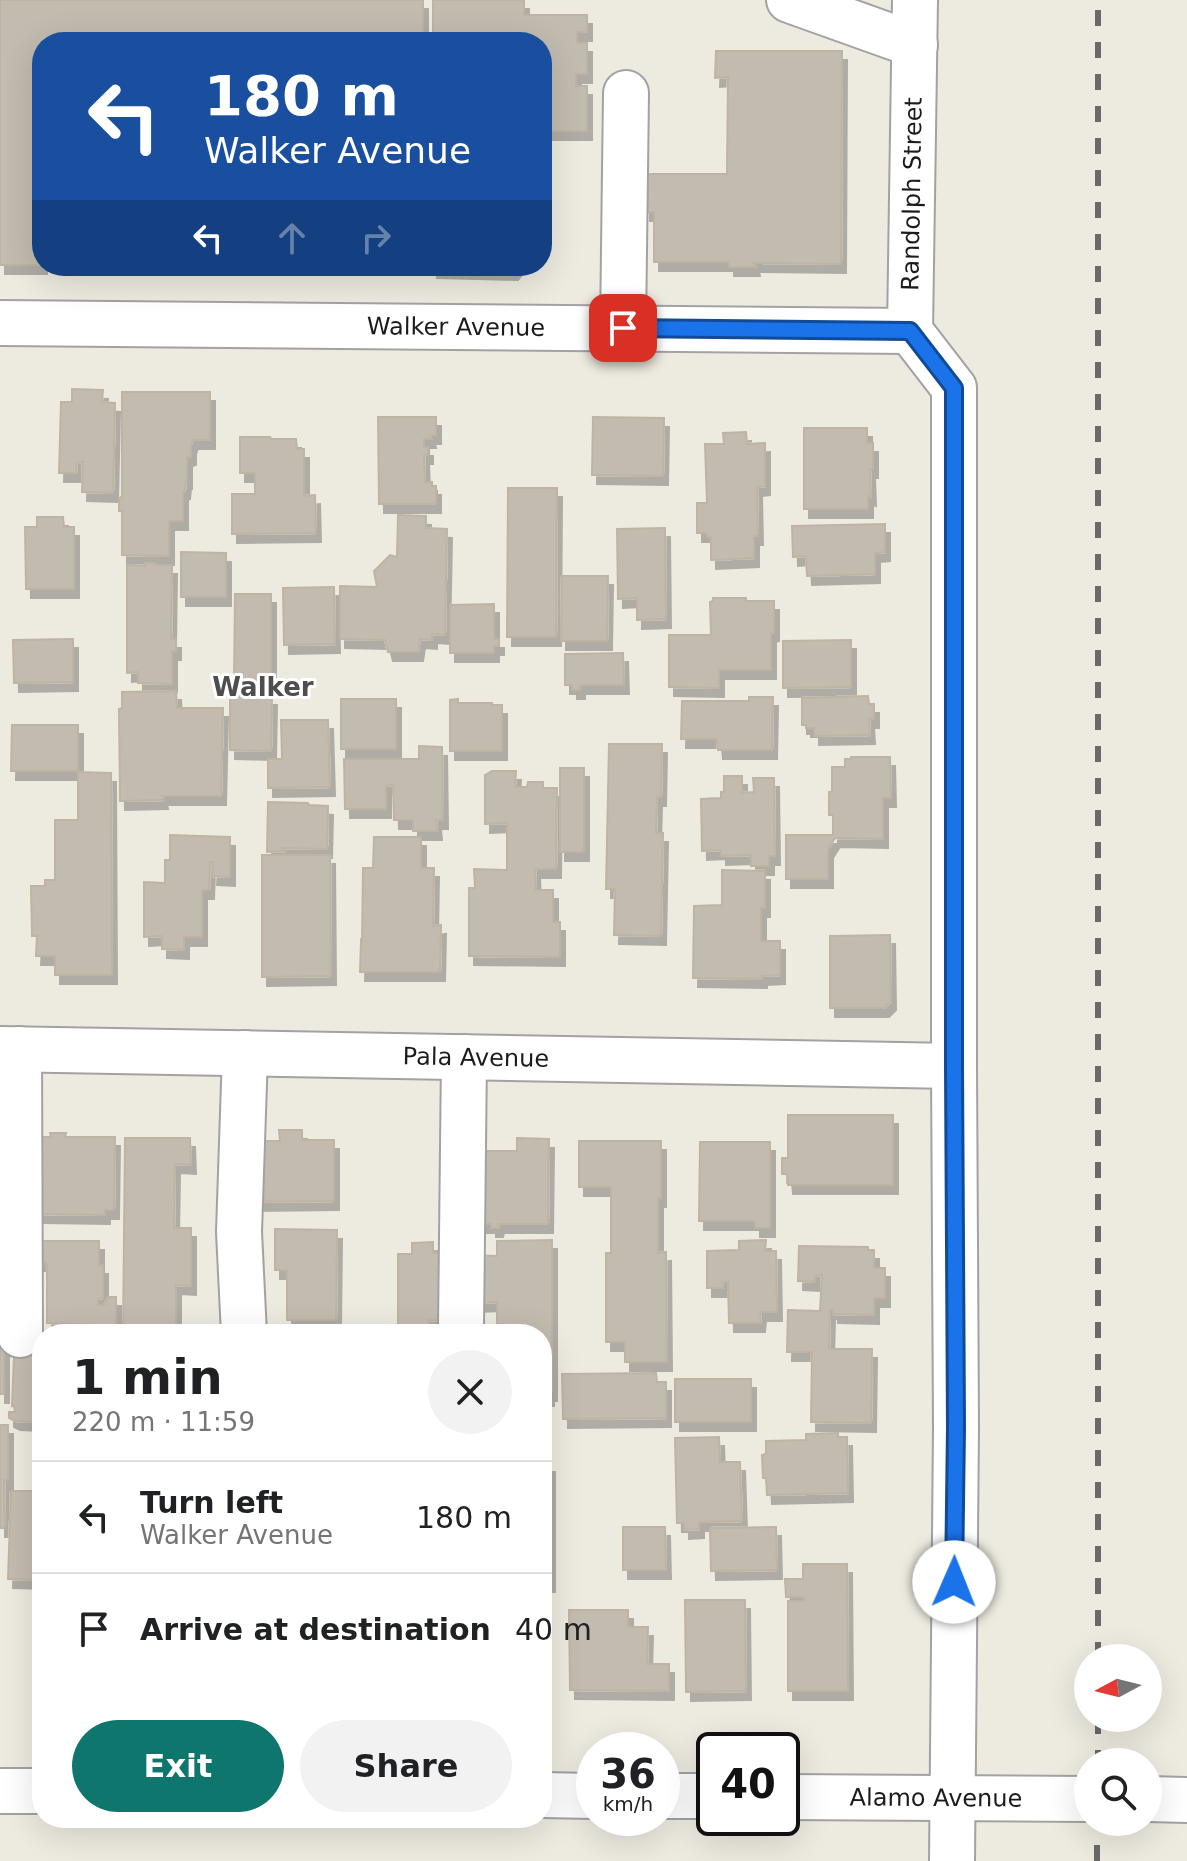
<!DOCTYPE html>
<meta charset="utf-8">
<style>
body{margin:0;font-family:"DejaVu Sans",sans-serif;background:#f2f2f2;color:#202124;height:100vh;display:flex;flex-direction:column;font-size:30px;white-space:nowrap}
*{box-sizing:border-box;margin:0}
p{font-size:26px;color:#757577}
.icon{flex:none;width:44px;height:44px;fill:none;stroke:currentColor;stroke-width:2;stroke-linecap:round;stroke-linejoin:round}
.map{position:relative;flex:1;overflow:hidden}
.drawer{position:absolute;left:32px;top:1324px;width:520px;height:504px;display:flex;flex-direction:column;background:#fff;border-radius:32px;box-shadow:0 8px 32px #0002}
.drawer>*{flex:none}
.top-card{position:absolute;left:32px;top:32px;width:520px;height:244px;border-radius:32px;box-shadow:0 8px 32px #0002;background:#1a4fa0;color:#fff;overflow:hidden}
.needle{width:52px;rotate:263deg}
.buttons{position:absolute;left:1074px;top:1644px;display:grid;gap:16px}
.buttons a{display:grid;place-items:center;width:88px;height:88px;border-radius:50%;background:#fff;box-shadow:0 8px 32px #0002;font-size:40px}
.speed{position:absolute;left:576px;top:1732px;display:flex;gap:16px;font-size:40px;font-weight:700;text-align:center}
.speed>*{display:grid;place-content:center;width:104px;height:104px;border-radius:50%;background:#fff;box-shadow:0 8px 32px #0002;line-height:1}
.speed small{font-size:20px;font-weight:400}
.speed .limit{border:4px solid #111;border-radius:12px;background:#fff;color:#111}
.pin{position:absolute;display:grid;place-items:center;width:68px;height:68px;color:#fff;margin:-34px;border-radius:16px;box-shadow:0 4px 12px #0006}
.me{position:absolute;width:88px;margin:-44px;rotate:1deg;stroke-linejoin:round;filter:drop-shadow(0 0 6px #0008)}
.turn{display:flex;align-items:center;gap:28px;height:168px;padding:0 40px;font-size:36px}
.turn .icon{width:104px;height:104px;stroke-width:2.5}
.turn b{display:block;font-size:56px;line-height:68px}
.lanes{display:flex;align-items:center;height:76px;padding:0 40px;background:#0003;justify-content:center;gap:40px;direction:ltr}
.lanes .off{opacity:.35}
.round{display:grid;place-items:center;flex:none;width:84px;height:84px;border-radius:42px;background:#f2f2f2}
.overview{display:flex;align-items:center;justify-content:space-between;height:136px;padding:0 40px}
h1{font-size:48px;font-weight:700;line-height:60px}
.button{display:flex;gap:16px;margin-top:auto;padding:16px 40px}
.button a{flex:1;height:92px;border-radius:48px;background:#0f766e;color:#fff;font-size:32px;font-weight:700;line-height:92px;text-align:center}
.button a+a{background:#f2f2f2;color:#202124}
ul{padding:0;list-style:none}
li{display:flex;align-items:center;gap:24px;height:112px;padding:0 40px;border-top:2px solid #e0e0e0}
li div{flex:1}
li b{display:block;font-size:30px}
li em{font-style:normal}
.map>svg:first-child{display:block}
</style>
<div class="map">
<svg width="1187" height="1861" viewBox="0 0 1187 1861">
<defs>
<filter id="shadow"><feDropShadow dx="5" dy="9" stdDeviation="0" flood-color="#0004"/></filter>
</defs>
<rect width="100%" height="100%" fill="#edebe0"/>
<path fill="#c2bbb0" stroke="#bfb4a3" stroke-width="2" filter="url(#shadow)" d="M0,0H423V42H42V265H0Z
M433,0H524V15H587V32H577V43H587V74H576V86H587V131H542V42H433Z
M716,51H842L841,264L754,263L755,267H729V262H654V212H645V174H727L728,77L715,78Z
M432,266H517L513,271L432,269Z
M72,389L103,390L102,402L115,403L113,493L82,492L83,462L77,463L76,473H59L61,402H72Z
M122,392H210V440H193L191,445V456L187,457V480H186L185,490L183,491V521H169V556L122,555V511H119V498L122,497Z
M378,417H436V435H430L431,439H424V447H428V455H424L425,482H432V486H436V504H379Z
M593,417L664,418L663,476L592,475Z
M804,428H867V443H873V469H870L871,497L868,496V509H804Z
M746,432L747,444L765,443V486L757,487L758,536H754V558L711,560V537H707V533H697V503H707L705,444H724L723,433Z
M240,437H270L271,439H296L297,449H304V496L315,495L316,533L232,534V494H255V473H240Z
M508,488H557L556,637H507Z
M398,515L426,516V528L447,529L445,635L432,634V640L420,639L418,652H388L385,640L340,639V586L377,587L374,571L390,555L397,557Z
M37,517H63L64,527H74V589H26L25,527H37Z
M885,524V552L875,553V574L807,576L806,556L793,557L792,526Z
M665,528L666,619L637,620V598L618,599L617,529Z
M181,552L226,553V597H181Z
M145,563H154L155,565H172L171,639H176V651H172V684L138,683V672L127,673V565L145,566Z
M562,576H608L607,641H561Z
M334,587L335,644L284,645L283,588Z
M235,594H271V682L234,681Z
M713,598H746V601H774V632L771,633V670H719V688L669,687V635H711L710,602L713,601Z
M494,604V639H499V646H494V653H450V605Z
M73,639V682L14,683L13,640Z
M851,640V687L783,688V641Z
M623,653L624,685H580V690H572V685H565V654Z
M176,691L177,708H223L221,796H162L163,800L120,801L119,709L122,708V692Z
M230,696H272L271,751L230,750Z
M868,696L869,704H874V719H869L870,735L814,736V728H806V725H802V698Z
M749,697H773L772,750H718L717,739H681L682,701H749Z
M341,699H396V749H341Z
M458,699V703H492L491,705H502V751H450V700Z
M281,720H328L330,787L268,788V759H282Z
M12,725H78V771H11Z
M609,744H662L661,797H657L656,833H663L661,936L614,935L615,889H606Z
M419,746L442,747L443,820H436L437,831H413V820H394L393,785L386,786V809H345L344,759H419Z
M851,757H890L891,798H883V839L835,838L828,849V879H786V835H833V815H829V792H832V767H845V759H851Z
M560,768H584V852H560Z
M492,771H516L515,787H527L528,782H543V788H557L556,869H535L536,890H553V922H560V957L469,956V888H475L474,869L507,870V823L485,824V775Z
M78,772L111,773L112,975H55V956H36L37,936H32L31,886H45V880H55V820H78Z
M724,776H742V793L754,792L753,778H774L775,856H769V866H751V855L721,856V850L702,851L701,799L721,798V792H724Z
M268,802L308,803L309,805L328,806L327,849L283,848L284,851L267,852Z
M170,835L230,837V877L212,876L213,862H210L209,890H202V937H184V950L162,949V936L144,937V882L165,883V860H170Z
M374,837H421V868H434L433,926L441,925L440,972H360L361,940L362,941L363,868H373Z
M262,855H330L331,976L262,977Z
M722,870L765,871V908H761V941H780V975L762,976V979L693,978L694,906L722,905Z
M890,935L891,1001L884,1008H830V936Z
M788,1115H893V1185H788L787,1174H782V1158H788Z
M279,1130H302V1140H334V1201L247,1202L248,1141H280Z
M50,1133H66L65,1137H115L114,1210H105V1215L39,1214L29,1137H51Z
M125,1138H190L191,1165L175,1164L174,1228H191V1286L176,1285V1334H123Z
M517,1138L549,1139L548,1224H499L498,1228H491V1224H477L478,1151H517Z
M579,1141H661V1198H658V1253L666,1252L667,1362H625V1342H606V1253H611V1187H579Z
M700,1142H770V1228H755V1221H699Z
M275,1229L337,1230L336,1320H287V1270H275Z
M552,1240V1392H549V1397H542V1334H497V1302L474,1303L473,1255L497,1256V1241Z
M766,1240L765,1251H776L777,1312H761L760,1323H729L728,1282H722L723,1288H707V1251L739,1250V1241Z
M40,1241H99V1265H103V1298L98,1299V1305H104L109,1297H116V1326L47,1323V1264H45V1262H39Z
M433,1242V1253H447L448,1321L429,1320V1331H398V1254H412V1243Z
M799,1246L868,1247V1250H874V1268H885V1298H874V1315L833,1314V1310H830L829,1349H872L871,1423L811,1422L812,1352H787L788,1310L820,1311L822,1275L815,1276V1282L798,1281Z
M0,1323H4V1394H0Z
M14,1355L42,1356V1412H35V1422L15,1421L9,1418V1412H15L14,1405L12,1406Z
M656,1373L657,1382H666V1418L563,1419L562,1374Z
M675,1379H751V1422H675Z
M0,1425H8V1480H4L5,1528H0Z
M838,1433V1437H847L848,1493L767,1495L766,1478H763L762,1455L766,1454V1441L806,1440V1434Z
M719,1437L720,1462H740L742,1521L699,1522V1529L684,1530V1523H677L675,1438Z
M542,1463H550V1583H542Z
M11,1491H35V1510H42V1580L8,1579Z
M623,1527H665L666,1570H623Z
M776,1527L777,1570L711,1571L710,1528Z
M803,1564H847L848,1691H788V1601H804V1597H786L785,1579H803Z
M36,1589H42V1687H33V1604H36Z
M542,1599H546L545,1692H542Z
M685,1600H745L746,1691L686,1692Z
M569,1610H628V1627H648L647,1664H669V1691L570,1690Z"/>
<g fill="none" stroke-linecap="round" stroke-linejoin="round">
<g stroke="#a2a2a2" stroke-width="48">
<g id="minor">
<path d="M789,0L915,45"/>
<path d="M915,0L910,331L954,388V1066L956,1427L952,1861"/>
<path id="s1" d="M0,323L910,331"/>
<path d="M623,328L626,93"/>
<path id="s2" d="M0,1049L954,1066"/>
<path d="M19,1049L20,1335"/>
<path d="M461,1327L464,1057"/>
<path d="M244,1334L239,1232L245,1053"/>
<path d="M0,1791H42"/>
<path d="M542,1795L594,1796"/>
<path d="M662,1796H714"/>
<path id="s3" d="M782,1797L1088,1799"/>
<path d="M1148,1799L1187,1800"/>
</g>
</g>
<use href="#minor" stroke="#fff" stroke-width="44"/>
<path stroke="#696969" stroke-width="6" stroke-dasharray="16 16" stroke-linecap="butt" d="M1098,1658V0
M1098,1718V1762
M1097,1861V1822"/>
</g>
<g fill="none" stroke-linecap="round" stroke-linejoin="round">
<g stroke="#114b97" stroke-width="20">
<path id="route" d="M623,328L910,331L954,388V1066L956,1427L954,1582"/>
</g>
<use href="#route" stroke="#1a73e8" stroke-width="14"/>
</g>
<g text-anchor="middle" stroke-width="6" stroke-linejoin="round" paint-order="stroke">
<g font-size="24" fill="#1b1b1b" stroke="#fff">
<text transform="translate(912 194) rotate(-89)" y="8">Randolph Street</text>
<text dy="8" stroke="none"><textPath href="#s1" startOffset="456">Walker Avenue</textPath></text>
<text dy="8" stroke="none"><textPath href="#s2" startOffset="476">Pala Avenue</textPath></text>
<text dy="8" stroke="none"><textPath href="#s3" startOffset="154">Alamo Avenue</textPath></text>
</g>
<g font-size="26" font-weight="bold" fill="#4e4e4e" stroke="#fff">
<text x="263" y="696">Walker</text>
</g>
</g>
</svg>
<div class="buttons">
<a><svg class="needle" viewBox="-14 -14 28 28"><path d="M0-13l5 13h-10z" fill="#e53935"/><path d="M0 13l5-13h-10z" fill="#757577"/></svg></a>
<a><svg class="icon" aria-label="search" viewBox="0 0 24 24"><circle cx="10" cy="10" r="6"/><path d="M15 15l6 6"/></svg></a>
</div>
<div class="speed"><div>36<small>km/h</small></div><div class="limit">40</div></div>
<div class="pin" style="left:623px;top:328px;background:#d93025"><svg class="icon" aria-label="arrive" viewBox="0 0 24 24"><path d="M6 21V4h12l-3 4 3 4H6"/></svg></div>
<svg class="me" style="left:954px;top:1582px" viewBox="-20 -20 40 40"><circle r="19" fill="#fff"/><path d="M0-13L10 11 0 6-10 11z" fill="#1a73e8"/></svg>
<div class="top-card">
<div class="turn"><svg class="icon" aria-label="left" viewBox="0 0 24 24"><path d="M17 20v-9H6M10 6l-5 5 5 5"/></svg><div><b>180 m</b>Walker Avenue</div></div>
<div class="lanes"><svg class="icon" aria-label="left" viewBox="0 0 24 24"><path d="M17 20v-9H6M10 6l-5 5 5 5"/></svg><svg class="icon off" aria-label="ahead" viewBox="0 0 24 24"><path d="M12 20V5M6 11l6-6 6 6"/></svg><svg class="icon off" aria-label="right" viewBox="0 0 24 24"><path d="M7 20v-9h11M14 6l5 5-5 5"/></svg></div>
</div>
<section class="drawer">
<div class="overview"><div><h1>1 min</h1><p>220 m · 11:59</p></div><a class="round"><svg class="icon" aria-label="close" viewBox="0 0 24 24"><path d="M6 6l12 12M18 6L6 18"/></svg></a></div>
<ul>
<li><svg class="icon" aria-label="left" viewBox="0 0 24 24"><path d="M17 20v-9H6M10 6l-5 5 5 5"/></svg><div><b>Turn left</b><p>Walker Avenue</p></div><em>180 m</em></li>
<li><svg class="icon" aria-label="arrive" viewBox="0 0 24 24"><path d="M6 21V4h12l-3 4 3 4H6"/></svg><div><b>Arrive at destination</b></div><em>40 m</em></li>
</ul>
<div class="button"><a>Exit</a><a>Share</a></div>
</section>
</div>
